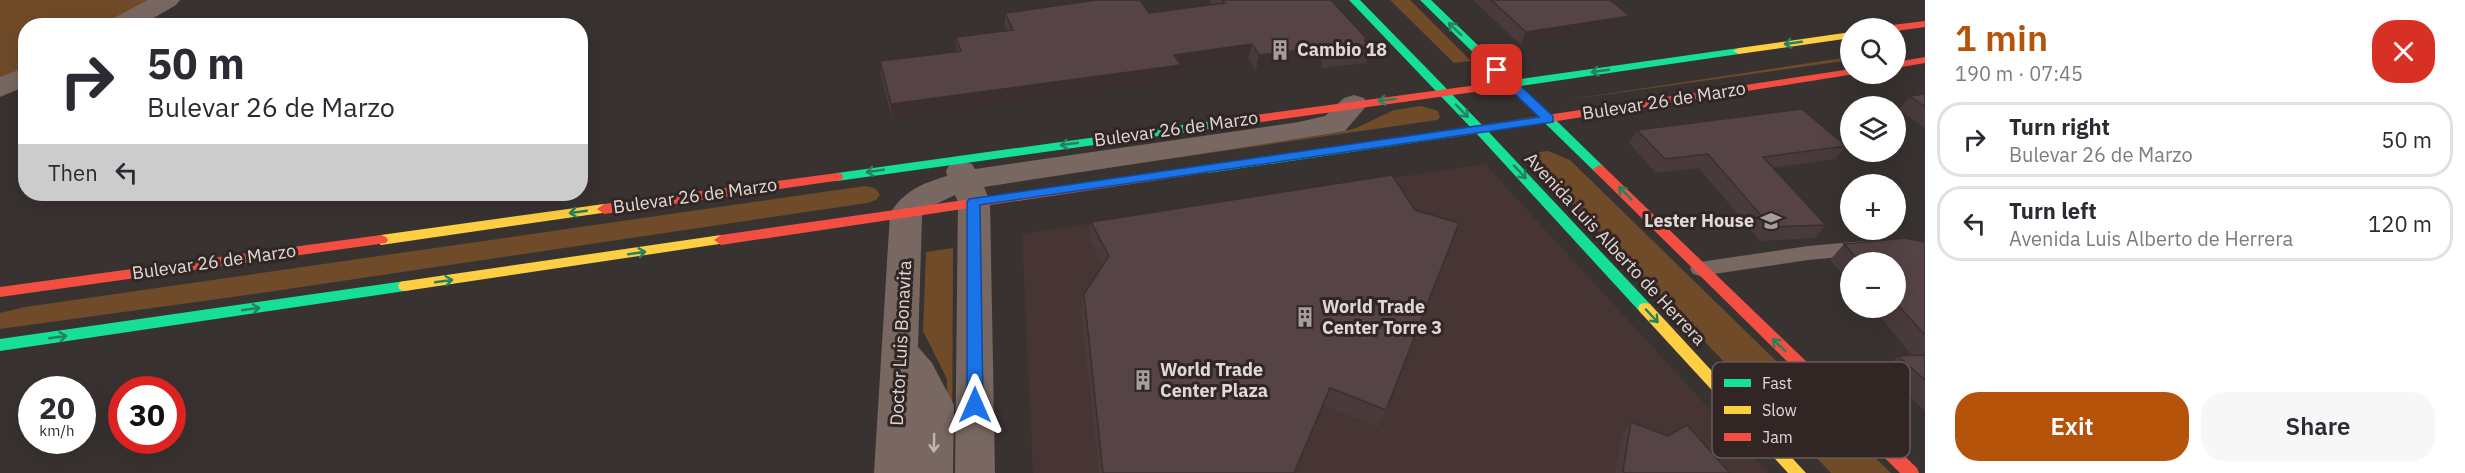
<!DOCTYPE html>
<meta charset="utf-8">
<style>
body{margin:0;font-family:"IBM Plex Sans",sans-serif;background:#f7f7f7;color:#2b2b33;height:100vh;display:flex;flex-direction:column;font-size:22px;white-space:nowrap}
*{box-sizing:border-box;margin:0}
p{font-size:20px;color:#7c7c81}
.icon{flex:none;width:33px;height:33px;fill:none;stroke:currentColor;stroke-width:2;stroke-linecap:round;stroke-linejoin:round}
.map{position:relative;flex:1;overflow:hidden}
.side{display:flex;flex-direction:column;background:#fff;width:540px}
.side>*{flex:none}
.banner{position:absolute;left:18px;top:18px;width:570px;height:183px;border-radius:24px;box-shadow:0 6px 24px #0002;background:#fff;color:#2b2b33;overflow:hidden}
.fabs{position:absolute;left:1840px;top:18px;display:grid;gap:12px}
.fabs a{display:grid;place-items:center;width:66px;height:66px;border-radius:50%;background:#fff;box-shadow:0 6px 24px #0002;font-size:30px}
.speed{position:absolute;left:18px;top:376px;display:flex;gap:12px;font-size:30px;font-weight:700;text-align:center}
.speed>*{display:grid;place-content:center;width:78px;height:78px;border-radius:50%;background:#fff;box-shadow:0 6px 24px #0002;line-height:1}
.speed small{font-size:15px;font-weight:400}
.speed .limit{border:9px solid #d22;background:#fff;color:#111}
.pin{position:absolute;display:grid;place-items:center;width:51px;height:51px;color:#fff;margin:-26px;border-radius:12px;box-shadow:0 3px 9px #0006}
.me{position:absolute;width:66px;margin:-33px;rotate:0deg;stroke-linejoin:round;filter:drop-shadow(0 0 4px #0008)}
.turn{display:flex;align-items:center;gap:21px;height:126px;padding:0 30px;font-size:27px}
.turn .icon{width:78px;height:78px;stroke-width:2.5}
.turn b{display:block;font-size:42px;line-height:51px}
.then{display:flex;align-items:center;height:57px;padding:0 30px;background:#0003;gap:12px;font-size:22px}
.round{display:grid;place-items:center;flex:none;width:63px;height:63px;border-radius:24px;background:#f7f7f7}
.summary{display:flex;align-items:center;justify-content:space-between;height:102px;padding:0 30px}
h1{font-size:36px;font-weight:600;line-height:45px;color:#b45309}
.action{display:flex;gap:12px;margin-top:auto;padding:12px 30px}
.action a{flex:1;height:69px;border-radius:24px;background:#b45309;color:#fff;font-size:24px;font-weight:600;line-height:69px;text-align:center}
.action a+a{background:#f7f7f7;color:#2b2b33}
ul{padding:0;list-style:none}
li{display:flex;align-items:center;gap:18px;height:75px;margin:0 12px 9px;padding:0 18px;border:3px solid #e1e1e2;border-radius:24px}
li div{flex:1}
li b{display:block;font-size:22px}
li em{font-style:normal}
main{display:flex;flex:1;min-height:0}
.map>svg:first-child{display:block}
</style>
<main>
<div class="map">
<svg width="1925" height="473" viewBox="0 0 1925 473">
<rect width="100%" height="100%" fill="#383231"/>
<path fill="#463533" d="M1485,164L1768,473H1033L1022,234Z"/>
<path fill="#704b29" d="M0,0H157L108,25L26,26L25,68L0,81Z
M1390,0H1410L1471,61L1454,63Z
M1851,56V60L1560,101L1836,59Z
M1421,106L1438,111L1440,117L1437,120L1004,183L1002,181L1338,133L1356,128L1394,110Z
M1548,151L1570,160L1891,473H1831L1536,166L1533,158L1539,152Z
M865,186C872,187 877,188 880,195L876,200L867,203L261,293L0,329V313L25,307Z
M953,248L952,473H946L947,379L923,331L926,252Z"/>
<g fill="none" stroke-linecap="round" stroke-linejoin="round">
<path fill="#796862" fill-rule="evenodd" d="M1864,241L1871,243L1874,248L1871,253L1864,255L1808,260L1700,276L1693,274L1690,269L1693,264L1700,262L1808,246Z"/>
<path fill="#796862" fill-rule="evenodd" d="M148,0H180L176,5L140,26H106L110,20Z
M26,67V86L0,97V77Z
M1354,95L1364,98L1368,104L1345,131L1335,133L984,187L990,202L995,473H955L958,202L955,195L934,205L922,216L918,347L932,363L954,405L953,473H874L890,214C903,191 923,183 947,176L946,171L950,164L961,161L972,164L975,169L1299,122L1325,116L1344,98Z"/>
<path fill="#16e098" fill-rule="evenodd" d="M1349,0H1360L1484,127L1650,304L1652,308L1650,312H1640L1476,133Z
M1420,0H1431L1514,80L1739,48L1745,51L1739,54L1521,86L1603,166L1605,169L1599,173L1595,172L1509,88L1488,89L1486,87L1488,85L1503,82Z
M1226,119L1232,123L1230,126L837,181L831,177L837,173Z
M1449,130L1455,134L1453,137L1208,173L1202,169L1208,165Z
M405,281L410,282L412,286L410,290L405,291L0,351V339Z"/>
<path fill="#ffcf43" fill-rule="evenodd" d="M1851,32V38L1739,54L1733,51L1739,48Z
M604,204L611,209L609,212L381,245L374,240L381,235Z
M721,235L726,237L728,240L726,243L405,291L400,290L398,286L400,282L405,281Z
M1645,303L1650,304L1806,473H1788L1640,312L1638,308L1640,304Z"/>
<path fill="#f24e42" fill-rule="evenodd" d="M1925,21V27L1896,31V28H1887L1892,25Z
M1925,57V63L1896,68V62Z
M1851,69V74H1855L1449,138L1443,134L1449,130Z
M1492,83L1496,85L1498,87L1496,89L1226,127L1220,123L1226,119Z
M1208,165L1214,169L1212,172L721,245L714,240L721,235Z
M1599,165L1603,166L1917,468L1919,473H1900L1595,172L1593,169Z
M837,173L842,174L843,177L842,180L604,214L597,209L604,204Z
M381,235L386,237L388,240L386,243L0,297V287Z"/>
</g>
<path fill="#493a3c" d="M1209,0H1331L1371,48L1366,63L1322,68L1321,61L1256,70L1248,59L1180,69L1178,80L892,119L881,76L880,61L956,52V37L1006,31L1005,28V13H1149L1212,5Z
M1473,0H1610L1623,28L1521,45Z
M1925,94V128L1899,110L1910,96Z
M1637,130L1846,146L1835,159L1773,168L1826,225L1815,238L1760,241L1699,168L1656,173L1629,143Z
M431,194H481V195L434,199Z
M1091,222L1386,410L1378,427L1323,405L1295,473H1099L1081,312L1084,294L1103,266L1089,240Z
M1925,242V411L1883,372L1898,356H1913L1872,308H1896V262H1851V284L1830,260L1844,244Z
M1631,422L1730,473H1615L1622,434Z"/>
<path fill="#3c2f31" d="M1630,16L1623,28L1521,45L1526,32Z
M1252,44L1248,59L1180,69L1178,80L892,119L891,104L1174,55Z
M1325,47L1321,61L1256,70L1259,55Z"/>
<path fill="#554346" stroke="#3c2f31" stroke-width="1.5" d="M1096,0H1140L1149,13L1225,3L1222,0H1331L1367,39L1364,40L1371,48L1326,53L1325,47L1259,55L1252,44L1174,55L1181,65L891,104L880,61L961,51L956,37L1013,30L1005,13Z
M1491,0H1610L1630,16L1526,32Z
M1925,94V107L1910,96Z
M1802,109L1846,146L1763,157L1826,225L1771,227L1708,154L1665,159L1637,130Z
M1392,175L1415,210L1459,223L1386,410L1330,388L1294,473H1103L1084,294L1109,256L1091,222Z
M1905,238L1925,242V335L1896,303V262H1860L1844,244Z
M1925,355V380L1898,356Z
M1631,422L1668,436L1687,425L1730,473H1625L1623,471Z"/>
<defs><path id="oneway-shaft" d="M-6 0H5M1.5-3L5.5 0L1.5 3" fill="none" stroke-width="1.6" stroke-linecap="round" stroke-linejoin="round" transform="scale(1.5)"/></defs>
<g stroke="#24835e">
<use href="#oneway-shaft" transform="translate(1455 29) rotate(-136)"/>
<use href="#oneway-shaft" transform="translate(1793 43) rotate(172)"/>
<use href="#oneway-shaft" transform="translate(1600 71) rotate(172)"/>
<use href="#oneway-shaft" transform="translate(1387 100) rotate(173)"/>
<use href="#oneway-shaft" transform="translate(1462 111) rotate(46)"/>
<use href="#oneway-shaft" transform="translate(1069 144) rotate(172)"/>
<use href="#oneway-shaft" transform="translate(875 171) rotate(172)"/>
<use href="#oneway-shaft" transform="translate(1520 172) rotate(47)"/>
<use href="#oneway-shaft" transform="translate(1625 193) rotate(-135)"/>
<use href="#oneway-shaft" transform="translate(578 212) rotate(172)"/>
<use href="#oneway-shaft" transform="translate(637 253) rotate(-8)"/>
<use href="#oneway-shaft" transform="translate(444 281) rotate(-8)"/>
<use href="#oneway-shaft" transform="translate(251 309) rotate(-8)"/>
<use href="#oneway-shaft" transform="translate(1652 316) rotate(47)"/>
<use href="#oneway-shaft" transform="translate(58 337) rotate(-8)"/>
<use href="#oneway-shaft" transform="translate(1779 345) rotate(-136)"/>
</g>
<use stroke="#c1b6b4" href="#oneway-shaft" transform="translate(934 443) rotate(91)"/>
<path fill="#1a73e8" stroke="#114b97" stroke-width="1.5" d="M1497,67L1501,68L1553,116V122L980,205L983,405L981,410L975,412L969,410L967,405V202L969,199L1539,117L1493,73V68Z"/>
<defs>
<g id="building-bare" transform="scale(1.62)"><path d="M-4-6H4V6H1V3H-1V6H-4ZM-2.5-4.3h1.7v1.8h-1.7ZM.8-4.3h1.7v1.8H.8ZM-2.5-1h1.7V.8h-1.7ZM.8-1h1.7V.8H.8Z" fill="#a59e9d" stroke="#312624" stroke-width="2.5" paint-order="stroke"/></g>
<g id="school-bare" transform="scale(1.62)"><path d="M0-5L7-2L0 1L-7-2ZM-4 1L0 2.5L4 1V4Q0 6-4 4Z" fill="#a59e9d" stroke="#312624" stroke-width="2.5" paint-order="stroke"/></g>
</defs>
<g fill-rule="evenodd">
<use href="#building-bare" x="1280" y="50"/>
<use href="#school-bare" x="1771" y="221"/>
<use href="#building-bare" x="1305" y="317"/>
<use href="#building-bare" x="1143" y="380"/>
</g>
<g text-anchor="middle" stroke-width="6" stroke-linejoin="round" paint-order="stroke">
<g font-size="18" font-weight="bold" fill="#e0d8d7" stroke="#312624" text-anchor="start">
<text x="1297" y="56">Cambio 18</text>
<text x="1754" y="227" text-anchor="end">Lester House</text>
<text x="1322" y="313">World Trade<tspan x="1322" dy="21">Center Torre 3</tspan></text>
<text x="1160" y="376">World Trade<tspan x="1160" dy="21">Center Plaza</tspan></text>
</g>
<g font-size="18" fill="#e0d8d7" stroke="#312624">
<text transform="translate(1664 101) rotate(-9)" y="6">Bulevar 26 de Marzo</text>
<text transform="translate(1176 129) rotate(-8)" y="6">Bulevar 26 de Marzo</text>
<text transform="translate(695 196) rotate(-8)" y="6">Bulevar 26 de Marzo</text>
<text transform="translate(1615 249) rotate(47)" y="6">Avenida Luis Alberto de Herrera</text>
<text transform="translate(214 262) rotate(-8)" y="6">Bulevar 26 de Marzo</text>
<text transform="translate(901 343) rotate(-87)" y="6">Doctor Luis Bonavita</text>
</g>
</g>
<rect x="1712" y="362" width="198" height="96" rx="9" fill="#312624" stroke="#665b5a" stroke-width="1.5"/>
<rect x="1724" y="379" width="27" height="8" fill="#16e098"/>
<rect x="1724" y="406" width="27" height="8" fill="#ffcf43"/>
<rect x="1724" y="433" width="27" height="8" fill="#f24e42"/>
<g font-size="16" fill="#e0d8d7">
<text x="1762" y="389">Fast</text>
<text x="1762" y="416">Slow</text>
<text x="1762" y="443">Jam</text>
</g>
</svg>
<div class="fabs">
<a><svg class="icon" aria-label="search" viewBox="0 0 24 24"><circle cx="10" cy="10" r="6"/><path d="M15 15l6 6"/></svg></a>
<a><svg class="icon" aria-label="layers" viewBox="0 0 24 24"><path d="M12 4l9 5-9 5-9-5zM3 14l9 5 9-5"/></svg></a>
<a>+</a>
<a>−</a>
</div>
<div class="speed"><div>20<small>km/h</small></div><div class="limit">30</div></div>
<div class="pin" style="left:1497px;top:70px;background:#d93025"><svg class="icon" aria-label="arrive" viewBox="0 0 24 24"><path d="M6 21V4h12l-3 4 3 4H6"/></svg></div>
<svg class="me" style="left:975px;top:405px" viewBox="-20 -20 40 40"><path d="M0-17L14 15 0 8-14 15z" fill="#1a73e8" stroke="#fff" stroke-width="4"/></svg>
<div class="banner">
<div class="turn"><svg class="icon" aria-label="right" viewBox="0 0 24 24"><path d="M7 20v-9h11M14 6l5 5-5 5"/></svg><div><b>50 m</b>Bulevar 26 de Marzo</div></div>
<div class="then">Then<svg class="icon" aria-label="left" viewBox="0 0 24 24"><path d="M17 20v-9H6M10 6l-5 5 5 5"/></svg></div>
</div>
</div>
<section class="side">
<div class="summary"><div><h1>1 min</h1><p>190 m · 07:45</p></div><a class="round" style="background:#d93025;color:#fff"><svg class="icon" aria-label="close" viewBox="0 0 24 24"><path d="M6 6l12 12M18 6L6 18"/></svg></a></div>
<ul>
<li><svg class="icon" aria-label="right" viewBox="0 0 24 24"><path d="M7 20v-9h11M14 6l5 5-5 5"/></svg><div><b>Turn right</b><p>Bulevar 26 de Marzo</p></div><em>50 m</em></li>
<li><svg class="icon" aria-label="left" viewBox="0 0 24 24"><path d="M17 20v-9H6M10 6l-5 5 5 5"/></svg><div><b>Turn left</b><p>Avenida Luis Alberto de Herrera</p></div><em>120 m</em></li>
</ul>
<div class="action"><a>Exit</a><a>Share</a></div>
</section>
</main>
